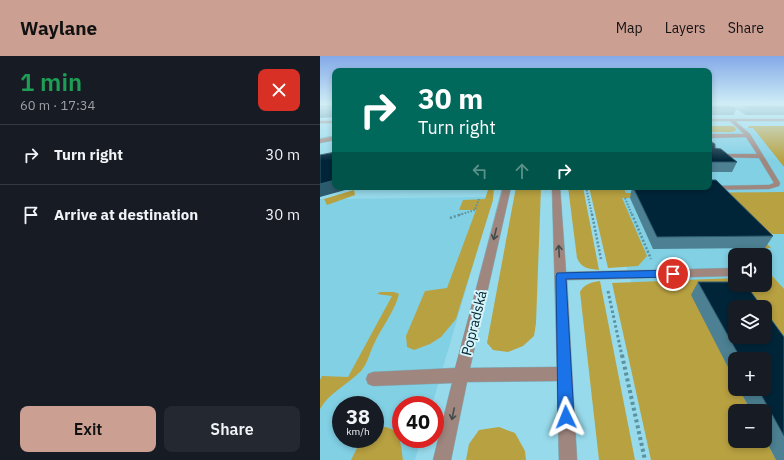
<!DOCTYPE html>
<meta charset="utf-8">
<style>
body{margin:0;font-family:"IBM Plex Sans",sans-serif;background:#242831;color:#f1f3f6;height:100vh;display:flex;flex-direction:column;font-size:15px;white-space:nowrap}
*{box-sizing:border-box;margin:0}
p{font-size:13px;color:#9ea1a6}
.icon{flex:none;width:22px;height:22px;fill:none;stroke:currentColor;stroke-width:2;stroke-linecap:round;stroke-linejoin:round}
.map{position:relative;flex:1;overflow:hidden}
.side{display:flex;flex-direction:column;background:#171b24;width:320px}
.side>*{flex:none}
.hud{position:absolute;left:12px;top:12px;width:380px;height:122px;border-radius:8px;box-shadow:0 2px 6px #0003;background:#00695c;color:#fff;overflow:hidden}
.controls{position:absolute;left:408px;top:192px;display:grid;gap:8px}
.controls a{display:grid;place-items:center;width:44px;height:44px;border-radius:8px;background:#171b24;box-shadow:0 2px 6px #0003;font-size:20px}
.speed{position:absolute;left:12px;top:340px;display:flex;gap:8px;font-size:20px;font-weight:700;text-align:center}
.speed>*{display:grid;place-content:center;width:52px;height:52px;border-radius:50%;background:#171b24;box-shadow:0 2px 6px #0003;line-height:1}
.speed small{font-size:10px;font-weight:400}
.speed .limit{border:6px solid #d22;background:#fff;color:#111}
.pin{position:absolute;display:grid;place-items:center;width:34px;height:34px;color:#fff;margin:-17px;border:2px solid #fff;border-radius:50%;box-shadow:0 1px 4px #0007}
.me{position:absolute;width:44px;margin:-22px;rotate:358deg;stroke-linejoin:round;filter:drop-shadow(0 0 3px #0008)}
.turn{display:flex;align-items:center;gap:14px;height:84px;padding:0 20px;font-size:18px}
.turn .icon{width:52px;height:52px;stroke-width:2.5}
.turn b{display:block;font-size:28px;line-height:34px}
.lanes{display:flex;align-items:center;height:38px;padding:0 20px;background:#0003;justify-content:center;gap:20px;direction:ltr}
.lanes .off{opacity:.35}
.round{display:grid;place-items:center;flex:none;width:42px;height:42px;border-radius:8px;background:#242831}
.head{display:flex;align-items:center;justify-content:space-between;height:68px;padding:0 20px}
h1{font-size:24px;font-weight:600;line-height:30px;color:#1e9e55}
.cta{display:flex;gap:8px;margin-top:auto;padding:8px 20px}
.cta a{flex:1;height:46px;border-radius:8px;background:#cc9f93;color:#111;font-size:16px;font-weight:600;line-height:46px;text-align:center}
.cta a+a{background:#242831;color:#f1f3f6}
ul{padding:0;list-style:none}
li{display:flex;align-items:center;gap:12px;height:60px;padding:0 20px;border-top:1px solid #363941}
li div{flex:1}
li b{display:block;font-size:15px}
li em{font-style:normal}
header{display:flex;align-items:center;gap:24px;box-sizing:border-box;height:56px;padding:0 20px;background:#cc9f93;color:#111}
header strong{font-size:19px}
nav{display:flex;gap:22px;margin-inline-start:auto;font-size:14px}
main{display:flex;flex:1;min-height:0}
.map>svg:first-child{display:block}
</style>
<header>
<strong>Waylane</strong>
<nav><a>Map</a><a>Layers</a><a>Share</a></nav>
</header>
<main>
<section class="side">
<div class="head"><div><h1>1 min</h1><p>60 m · 17:34</p></div><a class="round" style="background:#d93025;color:#fff"><svg class="icon" aria-label="close" viewBox="0 0 24 24"><path d="M6 6l12 12M18 6L6 18"/></svg></a></div>
<ul>
<li><svg class="icon" aria-label="right" viewBox="0 0 24 24"><path d="M7 20v-9h11M14 6l5 5-5 5"/></svg><div><b>Turn right</b></div><em>30 m</em></li>
<li><svg class="icon" aria-label="arrive" viewBox="0 0 24 24"><path d="M6 21V4h12l-3 4 3 4H6"/></svg><div><b>Arrive at destination</b></div><em>30 m</em></li>
</ul>
<div class="cta"><a>Exit</a><a>Share</a></div>
</section>
<div class="map">
<svg width="464" height="404" viewBox="0 0 464 404">
<rect width="100%" height="100%" fill="#97daeb"/>
<path fill="#82d0e4" fill-rule="evenodd" d="M389,72H464V404H366L282,131H389ZM415,199H445V229H415ZM415,251H445V281H415ZM415,303H445V333H415ZM415,355H445V385H415Z
M173,141L112,349H81V383H101L95,404H0V143ZM21,349H55V383H21Z"/>
<path fill="#b8a141" d="M389,70H412L415,71L416,74L412,76H389Z
M429,70H464V111L433,72H428Z
M169,131H174L173,144L136,263L121,281L110,288L94,294L87,291L86,280L105,235L127,232L156,154H139L143,144L165,143Z
M196,131H221L216,267L214,280L203,290L188,296L173,294L167,287Z
M248,131H263L279,214C269,213 261,212 257,202Z
M269,131H303L306,137L464,136V178H438L451,192H445L397,141L302,142L327,200L318,210L288,212Z
M34,134L35,139L7,149L4,143Z
M445,212L464,233V312L445,281V251H423L372,239L415,325V333H419L431,355H415V385H445V383L456,404H331L292,227L415,222V229H445Z
M280,225L315,404H279L260,236C264,228 272,226 280,225Z
M60,236H74L79,238C75,255 61,272 54,288C49,298 48,307 41,315C27,329 10,336 0,353V324L2,320L28,321L72,240L57,238Z
M65,371C81,373 81,390 83,404H31L37,392L44,383H55V374Z
M179,371L195,377L205,395L206,404H146L149,388L159,374Z"/>
<g fill="none" stroke-linecap="round" stroke-linejoin="round">
<g stroke="#7ab5c4" stroke-width="1">
<path id="minor" d="M389,63H464V65H415L430,78L460,127L459,130L449,133L389,134L388,132L392,130L449,129L454,127L439,102L395,101V99L397,98H437L426,81L389,82V78H424L410,65H389Z
M0,65H15V67H0Z
M15,80V84L0,87V83Z
M183,131H191L150,312L237,311L232,131H240L246,216L415,212V220L247,224L257,404H239L237,325L147,326L131,404H113L132,327L53,330L48,328L46,323L48,318L53,316L135,312Z"/>
</g>
<path stroke="#5d919d" stroke-width="2" stroke-dasharray="1.5 1.5" stroke-linecap="butt" d="M266,131L272,159
M305,142L312,159
M139,159L155,154L159,143"/>
<path stroke="#5d919d" stroke-width="2.5" stroke-dasharray="2 2" stroke-linecap="butt" d="M272,158L281,203
M312,158L331,203
M130,162L142,158"/>
<path stroke="#5d919d" stroke-width="3" stroke-dasharray="2.5 2.5" stroke-linecap="butt" d="M288,235L302,300"/>
<path stroke="#5d919d" stroke-width="4" stroke-dasharray="3 3" stroke-linecap="butt" d="M302,299L325,404"/>
<use href="#minor" fill="#9f867f" fill-rule="evenodd"/>
</g>
<path fill="#4c8092" d="M0,48H15V61L0,62Z
M389,48H464V59H426L416,53L414,59H389Z
M389,84L395,92L417,106L412,116H389Z
M312,131H313L453,180L445,192L333,193L310,142Z
M378,226L464,281V404H456L445,383V355H431L419,333H445V303H415V325L371,239Z"/>
<path fill="#2d5b6e" d="M15,124V131H36L0,141V128Z"/>
<path fill="#002539" stroke="#2d5b6e" d="M0,48H15V51H0Z
M389,48H408L417,53H389Z
M419,48H453L458,51L464,48V53H429Z
M389,84L395,88V92L401,93L417,106H389Z
M15,96V124L0,128V99Z
M389,124H396L453,180L337,181L313,131H389Z
M378,226H415V229H426L442,251H415V281H445V255L464,281V380L438,333H445V303H421Z"/>
<defs><path id="oneway-shaft" d="M-6 0H5M1.5-3L5.5 0L1.5 3" fill="none" stroke-width="1.6" stroke-linecap="round" stroke-linejoin="round"/></defs>
<g stroke="#434b4b">
<use href="#oneway-shaft" transform="translate(175 178) rotate(104)"/>
<use href="#oneway-shaft" transform="translate(239 195) rotate(-93)"/>
<use href="#oneway-shaft" transform="translate(133 358) rotate(102)"/>
</g>
<linearGradient id="sky" x2="0" y2="1"><stop stop-color="#83a9e8"/><stop offset="0.46" stop-color="#d0eef6"/><stop offset="1" stop-color="#d0eef6" stop-opacity="0"/></linearGradient>
<rect width="464" height="105" fill="url(#sky)"/>
<path fill="#1a73e8" stroke="#114b97" d="M353,214L358,218L353,221L246,223L254,361L251,366L246,368L241,366L238,361L236,220L237,217Z"/>
<g text-anchor="middle" stroke-width="4" stroke-linejoin="round" paint-order="stroke">
<g font-size="14" fill="#062329" stroke="#d4f5fd">
<text transform="translate(154 267) rotate(-76)" y="5">Popradská</text>
</g>
</g>
</svg>
<div class="controls">
<a><svg class="icon" aria-label="sound" viewBox="0 0 24 24"><path d="M4 9h4l5-4v14l-5-4H4zM17 9q2 3 0 6"/></svg></a>
<a><svg class="icon" aria-label="layers" viewBox="0 0 24 24"><path d="M12 4l9 5-9 5-9-5zM3 14l9 5 9-5"/></svg></a>
<a>+</a>
<a>−</a>
</div>
<div class="speed"><div>38<small>km/h</small></div><div class="limit">40</div></div>
<div class="pin" style="left:353px;top:218px;background:#d93025"><svg class="icon" aria-label="arrive" viewBox="0 0 24 24"><path d="M6 21V4h12l-3 4 3 4H6"/></svg></div>
<svg class="me" style="left:246px;top:361px" viewBox="-20 -20 40 40"><path d="M0-17L14 15 0 8-14 15z" fill="#1a73e8" stroke="#fff" stroke-width="4"/></svg>
<div class="hud">
<div class="turn"><svg class="icon" aria-label="right" viewBox="0 0 24 24"><path d="M7 20v-9h11M14 6l5 5-5 5"/></svg><div><b>30 m</b>Turn right</div></div>
<div class="lanes"><svg class="icon off" aria-label="left" viewBox="0 0 24 24"><path d="M17 20v-9H6M10 6l-5 5 5 5"/></svg><svg class="icon off" aria-label="ahead" viewBox="0 0 24 24"><path d="M12 20V5M6 11l6-6 6 6"/></svg><svg class="icon" aria-label="right" viewBox="0 0 24 24"><path d="M7 20v-9h11M14 6l5 5-5 5"/></svg></div>
</div>
</div>
</main>
